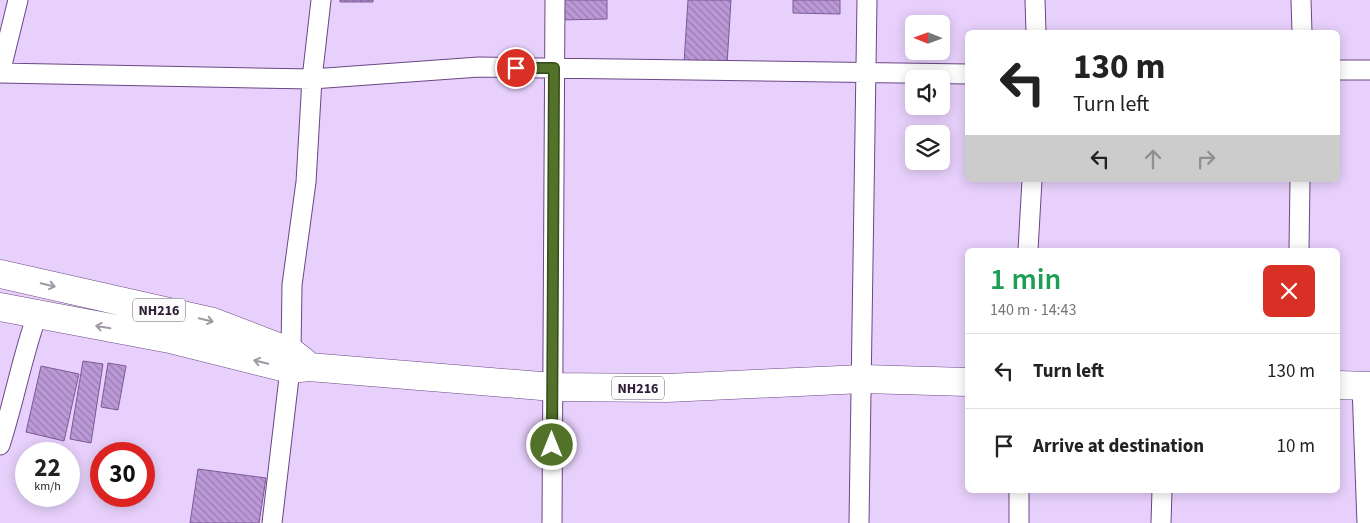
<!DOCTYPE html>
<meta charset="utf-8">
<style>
body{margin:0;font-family:"Source Sans 3",sans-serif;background:#f6f6f6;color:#222;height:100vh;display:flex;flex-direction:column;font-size:19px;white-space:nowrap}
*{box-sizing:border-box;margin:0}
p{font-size:16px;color:#767676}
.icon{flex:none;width:28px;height:28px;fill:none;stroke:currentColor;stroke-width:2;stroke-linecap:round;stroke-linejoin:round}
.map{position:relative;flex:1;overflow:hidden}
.side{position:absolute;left:965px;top:248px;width:375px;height:245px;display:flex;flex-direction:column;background:#fff;border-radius:8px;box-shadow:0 2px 12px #0003}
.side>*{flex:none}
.banner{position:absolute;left:965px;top:30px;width:375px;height:152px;border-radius:8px;box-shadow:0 2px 12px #0003;background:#fff;color:#222;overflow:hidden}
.needle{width:32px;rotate:271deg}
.tools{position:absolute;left:905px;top:15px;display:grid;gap:10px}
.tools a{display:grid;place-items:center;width:45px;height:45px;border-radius:8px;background:#fff;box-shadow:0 2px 12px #0003;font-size:25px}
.speed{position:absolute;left:15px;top:442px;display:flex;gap:10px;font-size:25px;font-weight:700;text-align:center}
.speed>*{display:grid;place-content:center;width:65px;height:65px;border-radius:50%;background:#fff;box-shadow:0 2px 12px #0003;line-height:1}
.speed small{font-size:12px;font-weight:400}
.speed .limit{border:8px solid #d22;background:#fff;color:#111}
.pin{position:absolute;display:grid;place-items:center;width:42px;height:42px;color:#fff;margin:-21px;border:2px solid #fff;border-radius:50%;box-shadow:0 1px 5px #0007}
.me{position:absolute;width:55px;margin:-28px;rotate:0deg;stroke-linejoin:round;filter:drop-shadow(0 0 4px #0008)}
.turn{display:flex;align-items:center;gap:18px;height:105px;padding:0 25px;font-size:22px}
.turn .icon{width:65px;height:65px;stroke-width:2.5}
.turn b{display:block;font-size:35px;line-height:42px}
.lanes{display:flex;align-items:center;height:48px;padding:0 25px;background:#0003;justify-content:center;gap:25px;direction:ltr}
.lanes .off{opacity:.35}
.round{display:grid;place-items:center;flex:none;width:52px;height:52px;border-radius:8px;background:#f6f6f6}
.head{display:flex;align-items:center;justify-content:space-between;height:85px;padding:0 25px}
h1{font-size:30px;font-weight:600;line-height:38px;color:#1e9e55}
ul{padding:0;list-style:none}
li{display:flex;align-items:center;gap:15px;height:75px;padding:0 25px;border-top:1px solid #e0e0e0}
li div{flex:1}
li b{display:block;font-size:19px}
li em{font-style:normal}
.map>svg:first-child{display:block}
</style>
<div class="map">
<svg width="1370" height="523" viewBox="0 0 1370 523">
<defs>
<pattern id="building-back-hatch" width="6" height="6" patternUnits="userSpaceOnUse" patternTransform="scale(1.25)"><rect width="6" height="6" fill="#bb99d6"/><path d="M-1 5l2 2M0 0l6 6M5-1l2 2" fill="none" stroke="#987caf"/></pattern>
</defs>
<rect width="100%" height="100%" fill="#e7d0fb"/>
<path fill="url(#building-back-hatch)" stroke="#7d5898" d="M340,0H373V2H340Z
M558,0H607V19L558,20Z
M688,0H731L727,65L684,63Z
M793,0H840V14L793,13Z
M83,361L103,364L91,443L70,439Z
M108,363L126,366L118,410L101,407Z
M41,366L79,374L64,441L26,432Z
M198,469L266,478L259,523H190Z"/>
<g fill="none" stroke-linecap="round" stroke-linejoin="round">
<g stroke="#6b4785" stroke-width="21">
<path id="minor" d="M1035,0L1036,32
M1301,0L1302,32
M1338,70H1370
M0,73L312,79L479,67L968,74
M0,73L18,0
M1028,250L1032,180
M1299,250L1300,180
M291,352L292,285L306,182L312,79L321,0
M1362,386L1367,523
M0,445C14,402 22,357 37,315
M272,523L290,369
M552,523L555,0
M859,523L867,0
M1019,523V490
M1161,523L1162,490"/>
</g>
<g stroke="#6b4785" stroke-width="29">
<path id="trunk" d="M0,274L213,322L291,352L304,362
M0,307L170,339L290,369L309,367L553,387L667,388L863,379L968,382
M1338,385L1370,386"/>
</g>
<use href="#minor" stroke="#fff" stroke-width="19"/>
<use href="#trunk" stroke="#fff" stroke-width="28"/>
</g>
<defs><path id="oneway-shaft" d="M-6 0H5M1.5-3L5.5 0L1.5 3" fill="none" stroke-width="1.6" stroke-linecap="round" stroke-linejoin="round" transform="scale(1.25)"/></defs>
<g stroke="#a099a5">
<use href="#oneway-shaft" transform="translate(48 285) rotate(13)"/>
<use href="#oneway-shaft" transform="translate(206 320) rotate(13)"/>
<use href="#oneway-shaft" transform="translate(103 327) rotate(-170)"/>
<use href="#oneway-shaft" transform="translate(261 362) rotate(-166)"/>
</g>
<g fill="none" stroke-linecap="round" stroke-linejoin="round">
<g stroke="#354a1b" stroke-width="12">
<path id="route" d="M516,68H554L552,445"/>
</g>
<use href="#route" stroke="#527229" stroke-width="9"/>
</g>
<g text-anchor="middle" stroke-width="4" stroke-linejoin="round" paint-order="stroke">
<g fill="#fbfcfb" stroke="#6b6072" stroke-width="1">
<rect x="133" y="298.5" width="52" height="23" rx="4"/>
<rect x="612" y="376.5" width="52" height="23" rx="4"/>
</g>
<g font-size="14" font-weight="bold" fill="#2d1d38">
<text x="159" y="315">NH216</text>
<text x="638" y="393">NH216</text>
</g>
</g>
</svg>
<div class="tools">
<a><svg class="needle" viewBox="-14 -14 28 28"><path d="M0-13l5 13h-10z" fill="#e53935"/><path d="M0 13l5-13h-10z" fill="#767676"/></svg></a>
<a><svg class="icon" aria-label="sound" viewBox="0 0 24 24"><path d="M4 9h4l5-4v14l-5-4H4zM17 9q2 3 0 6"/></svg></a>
<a><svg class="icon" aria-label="layers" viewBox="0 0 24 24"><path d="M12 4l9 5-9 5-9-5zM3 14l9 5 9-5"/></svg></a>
</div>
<div class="speed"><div>22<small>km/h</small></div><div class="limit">30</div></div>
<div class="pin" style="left:516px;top:68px;background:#d93025"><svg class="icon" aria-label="arrive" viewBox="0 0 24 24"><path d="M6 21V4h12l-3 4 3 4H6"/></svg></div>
<svg class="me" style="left:552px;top:445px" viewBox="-20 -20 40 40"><circle r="17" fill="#527229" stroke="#fff" stroke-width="3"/><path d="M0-11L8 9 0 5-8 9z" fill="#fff"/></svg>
<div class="banner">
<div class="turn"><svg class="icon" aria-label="left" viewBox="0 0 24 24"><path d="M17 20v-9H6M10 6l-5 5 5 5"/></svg><div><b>130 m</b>Turn left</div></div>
<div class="lanes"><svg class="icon" aria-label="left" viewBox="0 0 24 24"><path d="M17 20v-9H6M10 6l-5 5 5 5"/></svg><svg class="icon off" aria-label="ahead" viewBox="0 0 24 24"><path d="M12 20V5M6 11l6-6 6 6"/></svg><svg class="icon off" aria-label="right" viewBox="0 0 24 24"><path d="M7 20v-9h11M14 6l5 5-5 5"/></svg></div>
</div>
<section class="side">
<div class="head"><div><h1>1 min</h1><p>140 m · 14:43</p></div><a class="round" style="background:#d93025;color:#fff"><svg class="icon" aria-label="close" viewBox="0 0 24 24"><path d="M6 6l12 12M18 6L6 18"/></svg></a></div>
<ul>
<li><svg class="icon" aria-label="left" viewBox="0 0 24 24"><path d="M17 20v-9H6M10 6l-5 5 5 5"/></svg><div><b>Turn left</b></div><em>130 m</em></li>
<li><svg class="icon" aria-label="arrive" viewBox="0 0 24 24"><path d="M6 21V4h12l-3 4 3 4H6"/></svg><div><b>Arrive at destination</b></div><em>10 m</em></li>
</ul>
</section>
</div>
